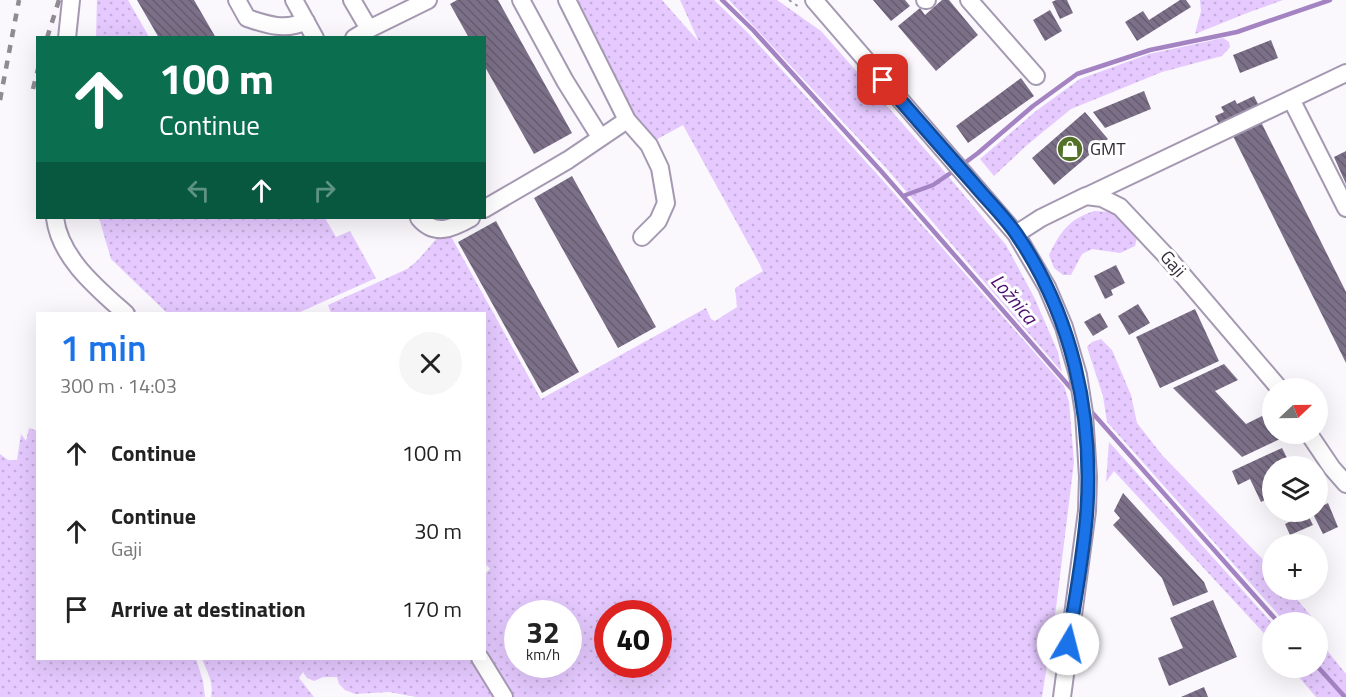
<!DOCTYPE html>
<meta charset="utf-8">
<style>
body{margin:0;font-family:"Titillium Web",sans-serif;background:#f6f6f6;color:#222;height:100vh;display:flex;flex-direction:column;font-size:22px;white-space:nowrap}
*{box-sizing:border-box;margin:0}
p{font-size:20px;color:#767676}
.icon{flex:none;width:33px;height:33px;fill:none;stroke:currentColor;stroke-width:2;stroke-linecap:round;stroke-linejoin:round}
.map{position:relative;flex:1;overflow:hidden}
.side{position:absolute;left:36px;top:312px;width:450px;height:348px;display:flex;flex-direction:column;background:#fff;border-radius:0px;box-shadow:0 6px 24px #0002}
.side>*{flex:none}
.banner{position:absolute;left:36px;top:36px;width:450px;height:183px;border-radius:0px;box-shadow:0 6px 24px #0002;background:#0b6e4f;color:#fff;overflow:hidden}
.needle{width:39px;rotate:68deg}
.buttons{position:absolute;left:1262px;top:378px;display:grid;gap:12px}
.buttons a{display:grid;place-items:center;width:66px;height:66px;border-radius:50%;background:#fff;box-shadow:0 6px 24px #0002;font-size:30px}
.speed{position:absolute;left:504px;top:600px;display:flex;gap:12px;font-size:30px;font-weight:700;text-align:center}
.speed>*{display:grid;place-content:center;width:78px;height:78px;border-radius:50%;background:#fff;box-shadow:0 6px 24px #0002;line-height:1}
.speed small{font-size:15px;font-weight:400}
.speed .limit{border:9px solid #d22;background:#fff;color:#111}
.pin{position:absolute;display:grid;place-items:center;width:51px;height:51px;color:#fff;margin:-26px;border-radius:12px;box-shadow:0 3px 9px #0006}
.me{position:absolute;width:66px;margin:-33px;rotate:8deg;stroke-linejoin:round;filter:drop-shadow(0 0 4px #0008)}
.turn{display:flex;align-items:center;gap:21px;height:126px;padding:0 24px;font-size:27px}
.turn .icon{width:78px;height:78px;stroke-width:2.5}
.turn b{display:block;font-size:42px;line-height:51px}
.lanes{display:flex;align-items:center;height:57px;padding:0 24px;background:#0003;justify-content:center;gap:30px;direction:ltr}
.lanes .off{opacity:.35}
.round{display:grid;place-items:center;flex:none;width:63px;height:63px;border-radius:32px;background:#f6f6f6}
.headline{display:flex;align-items:center;justify-content:space-between;height:102px;padding:0 24px}
h1{font-size:36px;font-weight:600;line-height:45px;color:#1a73e8}
ul{padding:0;list-style:none}
li{display:flex;align-items:center;gap:18px;height:78px;padding:0 24px}
li div{flex:1}
li b{display:block;font-size:22px}
li em{font-style:normal}
.map>svg:first-child{display:block}
</style>
<div class="map">
<svg width="1346" height="697" viewBox="0 0 1346 697">
<defs>
<pattern id="grass-dots" width="8" height="8" patternUnits="userSpaceOnUse" patternTransform="scale(1.5)"><rect width="8" height="8" fill="#e5c9ff"/><path d="M2 2h.1M6 6h.1" fill="none" stroke="#c5addb" stroke-width="1.8" stroke-linecap="round"/></pattern>
<pattern id="building-back-hatch" width="6" height="6" patternUnits="userSpaceOnUse" patternTransform="scale(1.5)"><rect width="6" height="6" fill="#7c7088"/><path d="M-1 5l2 2M0 0l6 6M5-1l2 2" fill="none" stroke="#665c70"/></pattern>
</defs>
<rect width="100%" height="100%" fill="#faf7fd"/>
<path fill="url(#grass-dots)" fill-rule="evenodd" d="M97,0H128L149,37H96Z
M574,0H662L699,42L680,0H714L748,33L877,174L1064,386L1069,402L1074,462L1056,608L1042,697H512L485,652V574L490,569L484,562V314L331,313L328,305L407,269L417,261L439,236L449,233L541,399L706,308L711,319L715,321L737,307L735,288L763,271L758,261L683,125L652,142L644,133ZM518,614H568V664H518ZM608,614H658V664H608Z
M729,0H777L821,31L938,164L1006,245L1034,297L1058,352L1062,372L886,168Z
M1200,0H1283L1247,13L1195,34L1201,11Z
M1223,38L1229,42L1230,47L1222,56L1162,72L1071,109L1027,145L994,176L980,159L1036,111L1080,79L1149,54Z
M1094,211L1111,212L1127,224L1137,237L1135,246L1120,253L1092,249L1082,254L1071,275H1063L1054,268L1049,255C1061,231 1068,220 1094,211Z
M99,218H325L336,237L350,231L376,278L298,313H167L111,259Z
M1101,339L1112,350L1131,395L1137,423L1162,455L1272,569V590H1289L1316,622H1285L1107,422L1103,396L1087,347L1092,342Z
M29,428L38,431V658L196,659L203,681L205,697H0V454L8,460H17L21,434L26,441Z
M1109,442L1272,623V642L1114,471L1106,482Z
M1317,638L1346,674V697H1316L1291,668H1317Z
M202,659H469L494,697H416L389,692L355,694L345,690L339,684L337,677H323L314,681L307,678L303,672L299,678L314,697H211C214,682 207,672 202,659Z"/>
<g fill="none" stroke-linecap="round" stroke-linejoin="round">
<path stroke="#a383c1" stroke-width="4.5" d="M722,0L753,30L881,171L1076,394
M962,165L978,153L1033,106L1077,74L1150,50L1237,32L1330,0
M903,196L933,185L955,170
M1089,409L1278,622
M1317,666L1345,697"/>
</g>
<path fill="url(#building-back-hatch)" d="M137,0H194L216,38H159Z
M457,0H498L572,133L534,154L484,65V38H469L450,4Z
M873,0H905L910,6L891,21Z
M942,0H949L978,35L936,71L898,26L920,8L925,15Z
M1056,0H1067L1073,13L1060,19L1052,2Z
M1180,0H1186L1191,7L1137,41L1125,22L1143,11L1149,20Z
M1050,10L1062,31L1045,41L1033,20Z
M1271,40L1278,58L1240,73L1233,55Z
M1021,78L1034,96L968,143L956,126Z
M1144,91L1151,109L1105,128L1093,112Z
M1254,96L1260,108L1220,127L1215,116L1224,112L1221,107L1235,100L1237,104Z
M1085,112L1108,139L1054,185L1032,158Z
M1261,122L1346,292V363L1233,136Z
M1346,151V184L1334,157Z
M572,176L656,327L618,348L534,198Z
M496,221L579,372L542,393L458,242Z
M1116,265L1125,283L1111,290L1113,295L1105,299L1094,276Z
M1138,304L1150,323L1129,335L1118,316Z
M1195,309L1219,361L1160,388L1136,337Z
M1100,313L1108,327L1093,336L1084,322Z
M1224,364L1238,380L1215,391L1246,424L1262,416L1272,427V434H1278L1282,438L1242,457L1173,388Z
M1282,448L1291,466H1272V497L1261,502L1250,479L1238,485L1232,471Z
M1123,493L1204,582L1208,592L1173,606L1162,578L1113,525L1120,518L1114,511Z
M1328,503L1338,527L1323,534L1312,512H1317V509Z
M1307,513L1313,525L1290,535L1285,524Z
M1213,600L1237,657L1169,686L1158,658L1183,648L1170,618Z
M1204,687L1208,697H1181Z"/>
<g fill="none" stroke-linecap="round" stroke-linejoin="round">
<g stroke="#a599b2" stroke-width="20">
<path id="minor" d="M237,0L247,18C267,25 286,31 306,21
M294,0L315,38
M352,0L369,29L428,0
M521,0L565,81L600,137
M567,0L627,120
M814,0L1016,234L1047,287L1064,327L1078,375L1084,413L1088,477L1087,511L1062,697
M925,0H927
M969,0L1036,76
M67,38L71,0
M354,38L369,29
M1291,99L1346,208
M1087,196L1346,73
M484,209L568,160L627,120L649,145L660,168L666,203L658,221L642,237
M55,218C60,258 97,288 126,314
M419,218C435,237 453,228 471,218
M1016,234L1041,218L1086,196L1102,198L1120,207L1169,259L1279,388
M1309,434L1332,468L1346,484
M480,658L504,697"/>
</g>
<path stroke="#98949c" stroke-width="2" stroke-dasharray="3 4.5" stroke-linecap="butt" d="M789,0L799,7"/>
<use href="#minor" stroke="#fff" stroke-width="16"/>
<path stroke="#8f8b93" stroke-width="4.5" stroke-dasharray="8 8" stroke-linecap="butt" d="M47,38L59,0
M33,89L38,69
M0,100L19,0"/>
</g>
<g fill="none" stroke-linecap="round" stroke-linejoin="round">
<g stroke="#114b97" stroke-width="15">
<path id="route" d="M883,80C913,115 943,149 973,183C987,200 1005,217 1017,235C1072,316 1093,412 1087,509C1084,554 1075,599 1068,644"/>
</g>
<use href="#route" stroke="#1a73e8" stroke-width="10"/>
</g>
<defs>
<g id="shop-disc" transform="scale(1.35)"><circle r="9.5" fill="#547227" stroke="#fff"/><path d="M-5-2.5h2.3a2.7 3.5 0 0 1 5.4 0H5L5.5 6h-11ZM-1.5-2.5h3a1.5 2.3 0 0 0-3 0Z" fill="#fff"/></g>
</defs>
<g fill-rule="evenodd">
<use href="#shop-disc" x="1070" y="149"/>
</g>
<g text-anchor="middle" stroke-width="6" stroke-linejoin="round" paint-order="stroke">
<g font-size="18" fill="#322d37" stroke="#fff" text-anchor="start">
<text x="1090" y="155">GMT</text>
</g>
<g font-size="18" fill="#322d37" stroke="#fff">
<text transform="translate(1173 264) rotate(48)" y="6">Gaji</text>
</g>
<g font-size="20" font-style="italic" fill="#4b0d70" stroke="#fff">
<text transform="translate(1014 299) rotate(49)" y="7">Ložnica</text>
</g>
</g>
</svg>
<div class="buttons">
<a><svg class="needle" viewBox="-14 -14 28 28"><path d="M0-13l5 13h-10z" fill="#e53935"/><path d="M0 13l5-13h-10z" fill="#767676"/></svg></a>
<a><svg class="icon" aria-label="layers" viewBox="0 0 24 24"><path d="M12 4l9 5-9 5-9-5zM3 14l9 5 9-5"/></svg></a>
<a>+</a>
<a>−</a>
</div>
<div class="speed"><div>32<small>km/h</small></div><div class="limit">40</div></div>
<div class="pin" style="left:883px;top:80px;background:#d93025"><svg class="icon" aria-label="arrive" viewBox="0 0 24 24"><path d="M6 21V4h12l-3 4 3 4H6"/></svg></div>
<svg class="me" style="left:1068px;top:644px" viewBox="-20 -20 40 40"><circle r="19" fill="#fff"/><path d="M0-13L10 11 0 6-10 11z" fill="#1a73e8"/></svg>
<div class="banner">
<div class="turn"><svg class="icon" aria-label="ahead" viewBox="0 0 24 24"><path d="M12 20V5M6 11l6-6 6 6"/></svg><div><b>100 m</b>Continue</div></div>
<div class="lanes"><svg class="icon off" aria-label="left" viewBox="0 0 24 24"><path d="M17 20v-9H6M10 6l-5 5 5 5"/></svg><svg class="icon" aria-label="ahead" viewBox="0 0 24 24"><path d="M12 20V5M6 11l6-6 6 6"/></svg><svg class="icon off" aria-label="right" viewBox="0 0 24 24"><path d="M7 20v-9h11M14 6l5 5-5 5"/></svg></div>
</div>
<section class="side">
<div class="headline"><div><h1>1 min</h1><p>300 m · 14:03</p></div><a class="round"><svg class="icon" aria-label="close" viewBox="0 0 24 24"><path d="M6 6l12 12M18 6L6 18"/></svg></a></div>
<ul>
<li><svg class="icon" aria-label="ahead" viewBox="0 0 24 24"><path d="M12 20V5M6 11l6-6 6 6"/></svg><div><b>Continue</b></div><em>100 m</em></li>
<li><svg class="icon" aria-label="ahead" viewBox="0 0 24 24"><path d="M12 20V5M6 11l6-6 6 6"/></svg><div><b>Continue</b><p>Gaji</p></div><em>30 m</em></li>
<li><svg class="icon" aria-label="arrive" viewBox="0 0 24 24"><path d="M6 21V4h12l-3 4 3 4H6"/></svg><div><b>Arrive at destination</b></div><em>170 m</em></li>
</ul>
</section>
</div>
